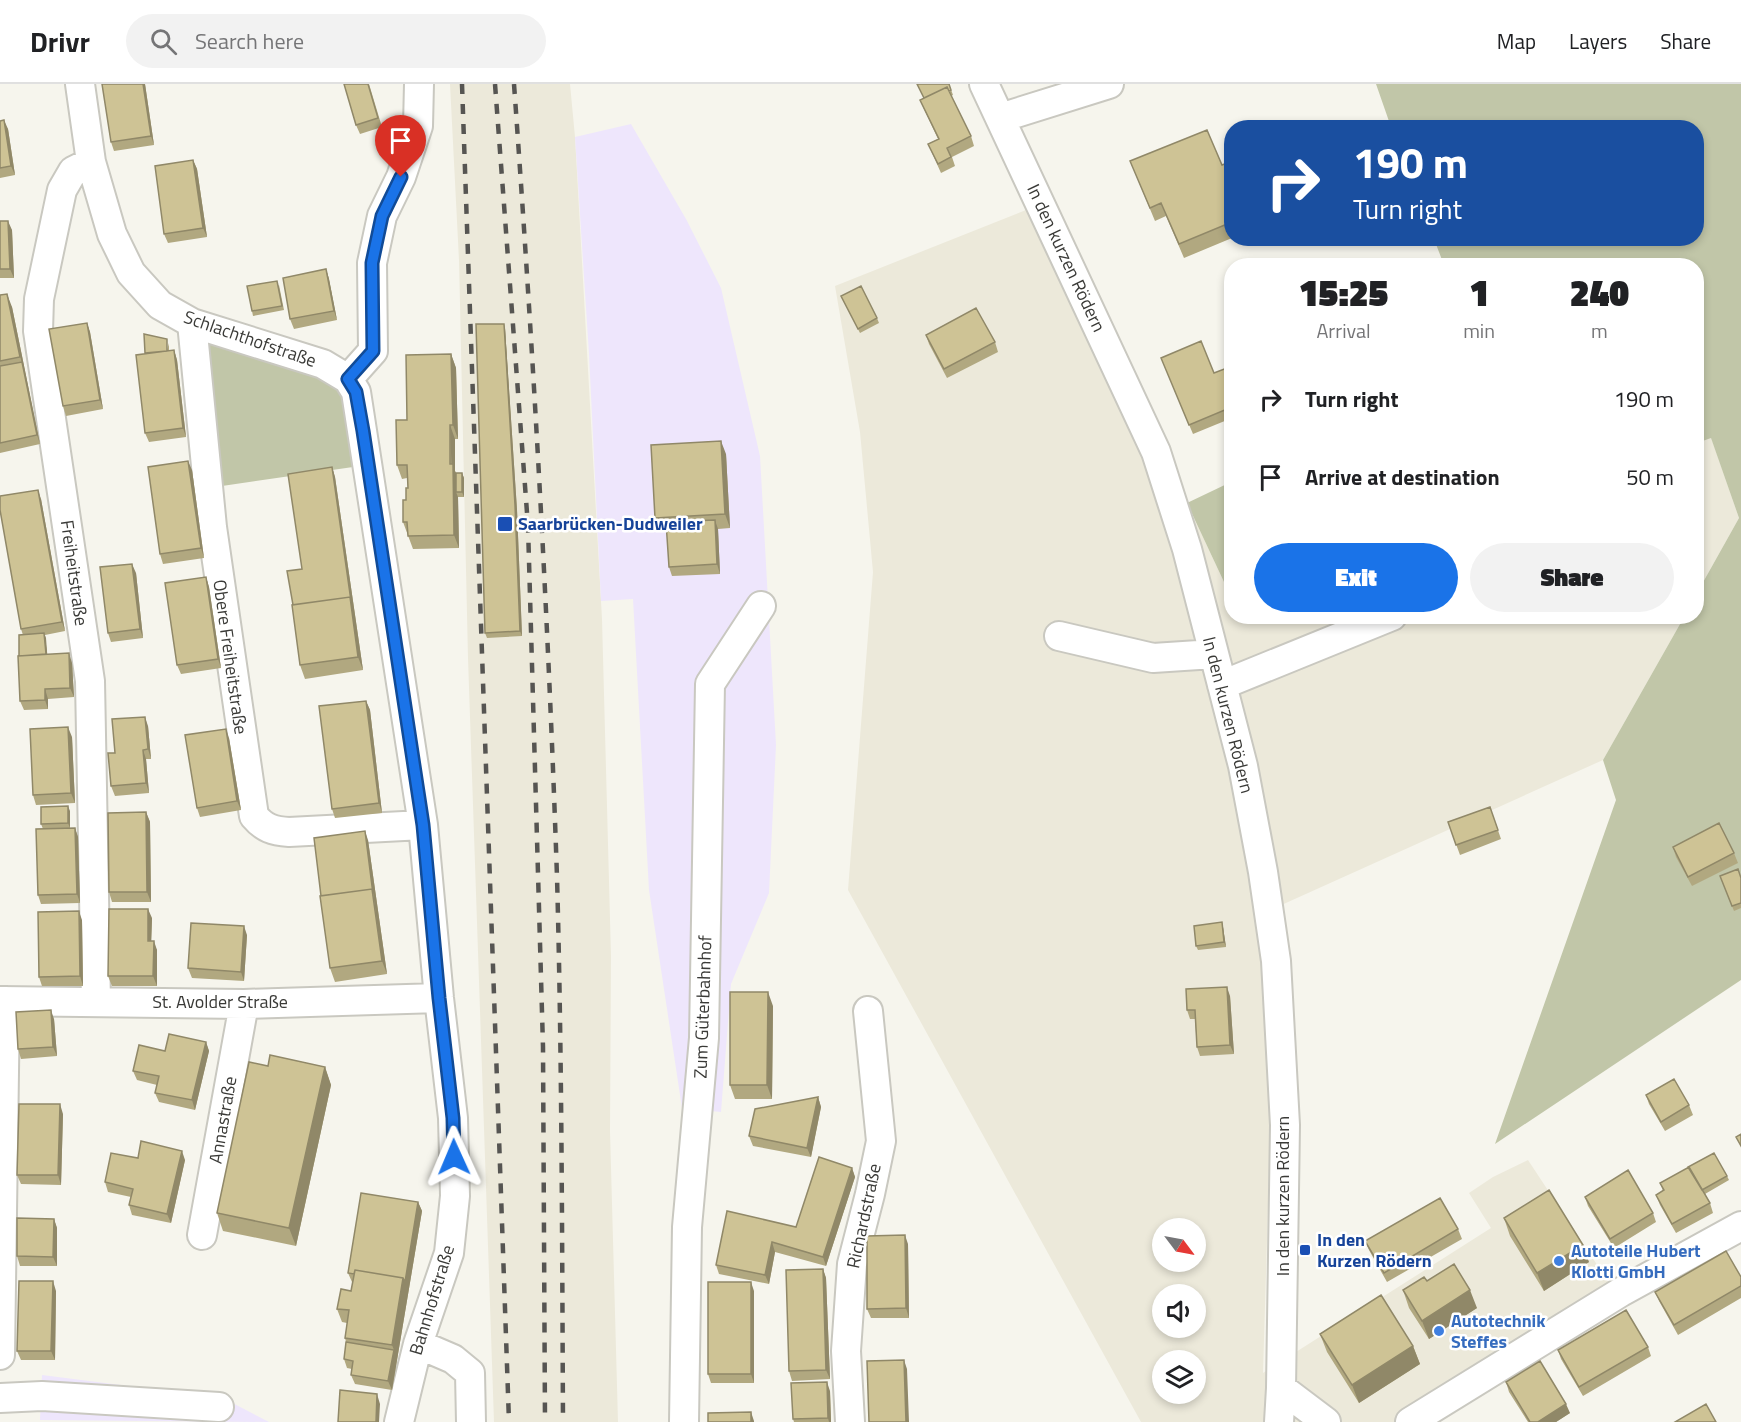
<!DOCTYPE html>
<meta charset="utf-8">
<style>
body{margin:0;font-family:"Titillium Web",sans-serif;background:#f2f2f2;color:#202124;height:100vh;display:flex;flex-direction:column;font-size:22px;white-space:nowrap}
*{box-sizing:border-box;margin:0}
p{font-size:20px;color:#757577}
.icon{flex:none;width:33px;height:33px;fill:none;stroke:currentColor;stroke-width:2;stroke-linecap:round;stroke-linejoin:round}
.map{position:relative;flex:1;overflow:hidden}
.panel{position:absolute;left:1224px;top:174px;width:480px;height:366px;display:flex;flex-direction:column;background:#fff;border-radius:24px;box-shadow:0 3px 9px #0003}
.panel>*{flex:none}
.guide{position:absolute;left:1224px;top:36px;width:480px;height:126px;border-radius:24px;box-shadow:0 3px 9px #0003;background:#1a4fa0;color:#fff;overflow:hidden}
.needle{width:39px;rotate:122deg}
.tools{position:absolute;left:1152px;top:1134px;display:grid;gap:12px}
.tools a{display:grid;place-items:center;width:54px;height:54px;border-radius:50%;background:#fff;box-shadow:0 3px 9px #0003;font-size:30px}
.pin{position:absolute;display:grid;place-items:center;width:51px;height:51px;color:#fff;margin:-62px -26px;border-radius:50% 50% 50% 0;rotate:-45deg;box-shadow:0 0 6px #0007}
.pin .icon{rotate:45deg}
.me{position:absolute;width:66px;margin:-33px;rotate:359deg;stroke-linejoin:round;filter:drop-shadow(0 0 4px #0008)}
.turn{display:flex;align-items:center;gap:21px;height:126px;padding:0 30px;font-size:27px}
.turn .icon{width:78px;height:78px;stroke-width:2.5}
.turn b{display:block;font-size:42px;line-height:51px}
.eta{display:flex;justify-content:space-evenly;align-items:center;height:102px;text-align:center}
.eta b{font-size:36px;font-weight:800;line-height:42px}
.cta{display:flex;gap:12px;margin-top:auto;padding:12px 30px}
.cta a{flex:1;height:69px;border-radius:36px;background:#1a73e8;color:#fff;font-size:24px;font-weight:800;line-height:69px;text-align:center}
.cta a+a{background:#f2f2f2;color:#202124}
ul{padding:0;list-style:none}
li{display:flex;align-items:center;gap:18px;height:78px;padding:0 30px}
li div{flex:1}
li b{display:block;font-size:22px}
li em{font-style:normal}
header{display:flex;align-items:center;gap:36px;box-sizing:border-box;height:84px;padding:0 30px;background:#fff;border-bottom:2px solid #e0e0e0}
header strong{font-size:28px}
nav{display:flex;gap:33px;margin-inline-start:auto;font-size:21px}
.search{width:420px;height:54px;background:#f2f2f2;display:flex;align-items:center;gap:15px;box-sizing:border-box;padding:0 21px;border-radius:33px;color:#757577;font-size:22px}
.map>svg:first-child{display:block}
</style>
<header>
<strong>Drivr</strong>
<div class="search"><svg class="icon" aria-label="search" viewBox="0 0 24 24"><circle cx="10" cy="10" r="6"/><path d="M15 15l6 6"/></svg>Search here</div>
<nav><a>Map</a><a>Layers</a><a>Share</a></nav>
</header>
<div class="map">
<svg width="1741" height="1338" viewBox="0 0 1741 1338">
<rect width="100%" height="100%" fill="#f6f5ed"/>
<path fill="#ece9da" fill-rule="evenodd" d="M450,0H570L575,53L602,535L611,872L610,1047L618,1338H494L468,574L459,176Z
M1046,118L1231,513L1232,532L1684,533L1603,676L1277,823L1263,1289L1491,1144L1469,1109L1493,1093L1528,1076L1617,1211L1410,1338H1141L848,806L873,488L860,348L835,202ZM1162,1144H1196V1178H1162ZM1162,1210H1196V1244H1162ZM1162,1276H1196V1310H1162Z
M1711,353L1739,434L1697,509V359Z"/>
<path fill="#eee6fc" d="M631,40L686,135L721,204L760,372L776,661L769,809L731,900L721,1028L682,1024L649,806L633,515L601,517L589,270L575,53Z
M42,1291L223,1314L269,1338L40,1336Z"/>
<path fill="#c1c6a8" d="M1376,0H1741V896L1495,1060L1616,716L1603,676L1684,533L1696,532L1697,509L1739,434L1711,354L1697,359L1696,182L1444,181L1434,155L1696,154V44L1391,43Z
M203,256C234,266 326,286 342,311C352,327 351,365 353,383L222,402Z
M1231,398V513L1187,419Z"/>
<g fill="none" stroke-linecap="round" stroke-linejoin="round">
<g stroke="#c9c8c0" stroke-width="32">
<path id="minor" d="M80,0L91,78L112,150L131,189L160,221L192,239L323,280L348,295L356,308L423,741L439,914L453,1034L455,1112L449,1169L418,1260L399,1338
M984,0L1156,368L1187,465L1243,682L1263,788L1276,877L1285,1041L1281,1304L1279,1338
M1000,34L1109,0
M91,78L73,87L62,106L39,215L38,247L90,597L96,918
M192,239L212,443L254,732C264,744 273,747 289,748L423,741
M348,295L373,267L372,179L382,132L401,93L418,42L419,0
M1059,552L1153,574L1214,570
M1222,601L1392,532
M0,917L244,920L439,914
M202,1151L244,920
M418,1260L453,1275L470,1289L471,1338
M0,1271L5,917
M1281,1304L1326,1338
M0,1314L42,1312L219,1323
M684,1338L687,1143L704,954L710,600L761,522
M850,1338L846,1267L852,1180L870,1110L881,1057L868,927
M1410,1338L1621,1208L1741,1142"/>
</g>
<use href="#minor" stroke="#fff" stroke-width="28"/>
<path stroke="#565552" stroke-width="4.5" stroke-dasharray="10 10" stroke-linecap="butt" d="M462,0L509,1338
M495,0L528,442L543,963L545,1338
M514,0C533,264 548,528 557,793C562,975 562,1156 563,1338"/>
</g>
<path fill="#b1a880" d="M102,0H145L154,61L114,67L111,58Z
M369,0L382,43L360,50L356,41Z
M917,0H949L953,11L951,12L971,52L974,62L952,73L955,82L941,89L928,60L938,55L924,25L920,16L924,14Z
M0,37L8,45L15,91L0,94Z
M193,76L197,85L207,153L168,159L164,150Z
M1130,77L1222,81L1232,77V154L1184,174L1166,132L1155,137Z
M0,137L12,146L14,194H0Z
M326,185L329,195L337,236L294,245L290,235Z
M279,201L284,226L253,232L252,227Z
M0,211L12,223L40,360L0,369Z
M841,212L877,234L879,239L860,249Z
M87,239L90,248L103,325L66,332L63,322Z
M505,244L517,426L522,552L487,554L485,549Z
M926,251L995,258L998,268L947,294L929,260Z
M169,259V267L174,266L177,276L186,353L149,358L145,349Z
M451,270L456,284L458,355H455V387L456,389H462L464,394V413H458L459,464L413,465L403,438L408,404L407,394L402,395L397,381L407,336Z
M1161,274L1214,289L1232,282V334L1193,350Z
M726,370L730,444L718,445L720,490L672,492L669,483L667,448H660L655,434Z
M332,383L335,393L363,586L305,595L300,581L293,521Z
M192,386L204,474L163,480L160,470Z
M41,415L65,547L45,551L47,570L72,579L74,613L48,615V625L24,626L20,617L23,551L21,545Z
M136,489L143,554L111,558L108,549Z
M206,493L209,503L221,584L181,590L177,581Z
M366,617L370,626L382,729L335,734L332,725Z
M148,642L151,675H146L149,709L115,712L111,702L115,669Z
M72,653L75,719L36,721L33,711Z
M229,654L241,726L200,733L197,724Z
M1490,723L1501,755L1460,771L1448,738Z
M70,727V744L43,745L41,740Z
M146,728L150,738L151,818H112L109,808Z
M75,744L78,753L80,819L41,820L38,811Z
M368,756L387,890L335,898L330,884L321,812Z
M1673,763L1734,769L1738,779L1692,802L1676,773Z
M1720,792L1741,794V824L1734,827Z
M152,834L151,857L157,866V902H112L108,892Z
M82,836L83,902H42L39,893Z
M1222,838L1223,843L1226,863L1198,866L1196,862Z
M247,851L244,897L192,894L188,884Z
M1230,912L1234,970L1200,972L1197,963L1195,935H1190L1187,926Z
M773,922L772,1015H735L730,1001Z
M54,935L57,972L21,975L18,965Z
M206,958L209,967L195,1026L159,1018L155,1009L157,1001L137,996L133,987L165,967Z
M268,982L325,983L331,1001L296,1162L223,1147L217,1129Z
M1646,1011L1689,1021L1693,1031L1665,1047L1649,1020Z
M818,1013L821,1023L811,1073L753,1062L749,1052Z
M63,1030L61,1101L21,1100L17,1091Z
M138,1074L185,1076L171,1139L132,1131L129,1121L131,1113L108,1108L105,1098Z
M852,1084L855,1093L826,1182L775,1168L769,1200L719,1190L716,1181L796,1143Z
M1727,1092L1729,1096L1705,1110L1710,1119L1713,1129L1676,1149L1660,1121L1656,1111L1663,1107L1660,1099Z
M1585,1113L1653,1129L1656,1138L1614,1164L1588,1122Z
M418,1118L422,1127L392,1306L355,1300L351,1291L352,1285L347,1284L344,1275L346,1258L345,1254L347,1239L342,1238L337,1225L351,1207L353,1198H352L348,1189Z
M1504,1134L1589,1178L1544,1207L1510,1152Z
M54,1135L57,1144V1182H20L17,1172Z
M1458,1145L1462,1155L1387,1198L1369,1166L1365,1157Z
M908,1160L909,1234H871L867,1225Z
M823,1185L826,1194L830,1295L792,1297L789,1287Z
M1741,1193V1214L1678,1251L1659,1217L1655,1208Z
M1427,1197L1477,1224L1429,1255L1409,1224L1403,1206Z
M56,1207L55,1276H21L17,1267Z
M754,1207V1299H711L708,1290Z
M1320,1250L1413,1262L1420,1280L1359,1319L1327,1268Z
M1648,1263L1651,1272L1583,1312L1561,1275L1558,1266Z
M1506,1298L1570,1329L1556,1338H1528L1509,1308Z
M830,1307L831,1338H794L793,1335Z"/>
<path fill="#908868" d="M143,0H145L154,61L151,52Z
M4,36L8,45L15,91L11,82Z
M193,76L197,85L207,153L203,144Z
M8,137L12,146L14,194L10,185Z
M326,185L329,195L337,236L334,227Z
M7,210L12,223L40,360L37,351Z
M87,239L90,248L103,325L100,316Z
M504,240L505,244L517,426L522,552L520,547Z
M174,266L177,276L186,353L183,344Z
M451,270L456,284L458,355L453,341Z
M450,341L455,355V387L458,394L456,408L458,413L459,464L454,451Z
M721,357L726,370L730,444L725,430Z
M188,377L192,386L204,474L201,464Z
M332,383L335,393L363,586L358,573Z
M462,389L464,394V413L462,408Z
M38,406L41,415L65,547L62,538Z
M715,436L718,445L720,490L717,480Z
M132,480L136,489L143,554L140,545Z
M206,493L209,503L221,584L218,575Z
M44,549L46,554L48,580L46,575Z
M69,569L72,579L74,613L70,604Z
M45,605L48,615V625L45,616Z
M366,617L370,626L382,729L379,719Z
M145,633L148,642L151,675L148,665Z
M68,643L72,653L75,719L71,709Z
M226,645L229,654L241,726L237,717Z
M143,666L146,675L149,709L146,699Z
M68,722L70,727V744L68,739Z
M146,728L150,738L151,818L147,808Z
M75,744L78,753L80,819L77,810Z
M365,747L368,756L387,890L382,877Z
M148,825L152,834L151,866L148,857Z
M79,827L82,836L83,902L80,892Z
M1222,838L1223,843L1226,863L1224,858Z
M244,842L247,851L244,897L241,888Z
M154,857L157,866V902L153,892Z
M1227,903L1230,912L1234,970L1230,961Z
M768,908L773,922L772,1015L767,1001Z
M51,926L54,935L57,972L53,963Z
M206,958L209,967L195,1026L192,1016Z
M325,983L331,1001L296,1162L289,1144Z
M818,1013L821,1023L811,1073L807,1064Z
M60,1020L63,1030L61,1101L58,1091Z
M182,1067L185,1076L171,1139L167,1130Z
M852,1084L855,1093L826,1182L823,1173Z
M418,1118L422,1127L392,1306L388,1297L394,1266L392,1261L403,1194Z
M54,1135L57,1144V1182L53,1173Z
M905,1151L908,1160L909,1234L906,1224Z
M772,1158L775,1168L769,1200L765,1191Z
M1583,1161L1589,1178L1544,1207L1537,1189Z
M823,1185L826,1194L830,1295L826,1286Z
M53,1197L56,1207L55,1276L51,1267Z
M751,1198L754,1207V1299L751,1290Z
M1470,1206L1477,1224L1429,1255L1422,1237Z
M1413,1262L1420,1280L1359,1319L1352,1301Z
M904,1276L907,1285L909,1338H906Z
M827,1298L830,1307L831,1338H829L828,1334Z
M377,1310L380,1320L379,1338H376Z
M1566,1320L1570,1329L1556,1338H1538Z
M751,1328L754,1337V1338H751Z"/>
<path fill="#cec395" stroke="#908868" stroke-width="1.5" d="M102,0H143L151,52L111,58Z
M344,0H368L378,34L356,41Z
M917,0H949L951,6L949,7L947,3L924,14Z
M947,3L971,52L947,64L951,73L938,80L928,60L939,55L920,16Z
M4,36L11,82L0,84V37Z
M1207,46L1222,81L1232,77V138L1179,160L1161,119L1150,124L1130,77Z
M193,76L203,144L164,150L155,82Z
M0,137H8L10,185H0Z
M326,185L334,227L290,235L283,194Z
M277,197L282,222L252,227L247,202Z
M861,202L877,234L858,245L841,212Z
M7,210L20,273L0,277V211Z
M976,224L995,258L944,285L926,251Z
M87,239L100,316L63,322L49,245Z
M476,240H504L515,421L520,547L485,549Z
M144,250L167,255V267L145,269Z
M1201,257L1214,289L1232,282V323L1189,341L1161,274Z
M174,266L183,344L145,349L136,271Z
M451,270L453,341H450V380H453L454,451L408,452L407,438H403V416H406V404H408L407,381H397L396,336H407L406,271Z
M22,278L37,351L0,359V282Z
M721,357L725,430L655,434L651,361Z
M188,377L201,464L160,470L148,383Z
M332,383L351,517L350,513L293,521L287,487L302,485L288,390Z
M456,389H462V408H456Z
M38,406L62,538L21,545L0,426V412Z
M715,436L717,480L669,483L666,438Z
M132,480L140,545L108,549L100,483Z
M206,493L218,575L177,581L165,499Z
M350,513L358,573L300,581L292,521Z
M44,549L46,570L19,572V551Z
M69,569L70,604L45,605V616L20,617L18,572Z
M366,617L379,719L332,725L319,622Z
M145,633L148,665L143,666L146,699L111,702L108,669H115L112,635Z
M68,643L71,709L33,711L30,645Z
M226,645L237,717L197,724L185,651Z
M68,722V739L41,740V723Z
M1490,723L1498,746L1456,761L1448,738Z
M146,728L147,808H109L108,729Z
M1719,739L1734,769L1688,793L1673,763Z
M75,744L77,810L38,811L36,745Z
M365,747L373,810L372,805L321,812L314,754Z
M1738,785L1741,794V819L1732,822L1720,792Z
M372,805L382,877L330,884L320,812Z
M109,825H148V857H154L153,892H108Z
M79,827L80,892L39,893L38,828Z
M1222,838L1224,858L1196,862L1194,842Z
M191,839L244,842L241,888L188,884Z
M1227,903L1230,961L1197,963L1195,926H1187L1186,905Z
M730,908H768L767,1001H730Z
M51,926L53,963L18,965L16,928Z
M169,950L206,958L192,1016L155,1009L159,992L133,987L139,961L165,967Z
M270,971L325,983L289,1144L217,1129L249,978L268,982Z
M1674,995L1689,1021L1661,1038L1646,1011Z
M818,1013L807,1064L749,1052L755,1025Z
M19,1020H60L58,1091H17Z
M1741,1050V1062L1736,1053Z
M141,1057L182,1067L167,1130L129,1121L133,1105L105,1098L111,1069L138,1074Z
M1714,1069L1727,1092L1702,1106L1688,1083Z
M819,1073L852,1084L823,1173L772,1158L765,1191L716,1181L727,1127L796,1143Z
M1689,1083L1710,1119L1672,1140L1656,1111L1664,1106L1660,1099Z
M1628,1086L1653,1129L1610,1155L1585,1113Z
M1549,1106L1583,1161L1537,1189L1504,1134Z
M361,1109L418,1118L405,1198L403,1194L355,1186L354,1190L348,1189Z
M1440,1114L1458,1145L1384,1189L1365,1157Z
M17,1134L54,1135L53,1173L17,1172Z
M905,1151L906,1224L867,1225V1152Z
M1726,1167L1741,1193V1202L1674,1241L1655,1208Z
M1454,1180L1470,1206L1422,1237L1403,1206L1424,1193L1427,1197Z
M823,1185L826,1286L789,1287L786,1186Z
M355,1186L403,1194L392,1261L345,1254L349,1226L337,1225L341,1205L351,1207Z
M19,1197H53L51,1267H17Z
M708,1198H751V1290H708Z
M1381,1211L1413,1262L1352,1301L1320,1250Z
M1626,1226L1648,1263L1579,1303L1558,1266Z
M346,1258L394,1266L388,1297L351,1291L353,1277L344,1275Z
M904,1276L906,1338H869L867,1277Z
M1540,1277L1566,1320L1538,1338H1530L1506,1298Z
M827,1298L828,1334L793,1335L791,1299Z
M340,1306L377,1310L376,1338H338Z
M1706,1320L1716,1338H1675Z
M751,1328V1338H708V1329Z"/>
<g fill="none" stroke-linecap="round" stroke-linejoin="round">
<g stroke="#114b97" stroke-width="15">
<path id="route" d="M401,93L382,132L372,179L373,267L348,295L356,308L363,347L423,741L439,914L453,1034L454,1073"/>
</g>
<use href="#route" stroke="#1a73e8" stroke-width="10"/>
</g>
<g fill="#1a4fb4" stroke="#fff" stroke-width="2">
<rect x="497" y="432" width="16" height="16" rx="3"/>
<rect x="1299" y="1160" width="12" height="12" rx="3"/>
</g>
<g fill="#3f7fe0" stroke="#fff" stroke-width="2">
<circle cx="1559" cy="1177" r="6"/>
<circle cx="1439" cy="1247" r="6"/>
</g>
<g text-anchor="middle" stroke-width="5" stroke-linejoin="round" paint-order="stroke">
<g font-size="18" fill="#3a3a37" stroke="#fff">
<text transform="translate(1066 174) rotate(65)" y="6">In den kurzen Rödern</text>
<text transform="translate(250 255) rotate(19)" y="6">Schlachthofstraße</text>
<text transform="translate(74 489) rotate(82)" y="6">Freiheitstraße</text>
<text transform="translate(230 573) rotate(82)" y="6">Obere Freiheitstraße</text>
<text transform="translate(1228 631) rotate(76)" y="6">In den kurzen Rödern</text>
<text x="220" y="924">St. Avolder Straße</text>
<text transform="translate(703 923) rotate(-88)" y="6">Zum Güterbahnhof</text>
<text transform="translate(223 1036) rotate(-80)" y="6">Annastraße</text>
<text transform="translate(1283 1112) rotate(-90)" y="6">In den kurzen Rödern</text>
<text transform="translate(864 1132) rotate(-78)" y="6">Richardstraße</text>
<text transform="translate(432 1216) rotate(-73)" y="6">Bahnhofstraße</text>
</g>
<g font-size="18" font-weight="bold" fill="#164399" stroke="#fff" text-anchor="start">
<text x="518" y="446">Saarbrücken-Dudweiler</text>
<text x="1317" y="1162">In den<tspan x="1317" dy="21">Kurzen Rödern</tspan></text>
</g>
<g font-size="18" font-weight="bold" fill="#366cbe" stroke="#fff" text-anchor="start">
<text x="1571" y="1173">Autoteile Hubert<tspan x="1571" dy="21">Klotti GmbH</tspan></text>
<text x="1451" y="1243">Autotechnik<tspan x="1451" dy="21">Steffes</tspan></text>
</g>
</g>
</svg>
<div class="tools">
<a><svg class="needle" viewBox="-14 -14 28 28"><path d="M0-13l5 13h-10z" fill="#e53935"/><path d="M0 13l5-13h-10z" fill="#757577"/></svg></a>
<a><svg class="icon" aria-label="sound" viewBox="0 0 24 24"><path d="M4 9h4l5-4v14l-5-4H4zM17 9q2 3 0 6"/></svg></a>
<a><svg class="icon" aria-label="layers" viewBox="0 0 24 24"><path d="M12 4l9 5-9 5-9-5zM3 14l9 5 9-5"/></svg></a>
</div>
<div class="pin" style="left:401px;top:93px;background:#d93025"><svg class="icon" aria-label="arrive" viewBox="0 0 24 24"><path d="M6 21V4h12l-3 4 3 4H6"/></svg></div>
<svg class="me" style="left:454px;top:1073px" viewBox="-20 -20 40 40"><path d="M0-17L14 15 0 8-14 15z" fill="#1a73e8" stroke="#fff" stroke-width="4"/></svg>
<div class="guide">
<div class="turn"><svg class="icon" aria-label="right" viewBox="0 0 24 24"><path d="M7 20v-9h11M14 6l5 5-5 5"/></svg><div><b>190 m</b>Turn right</div></div>
</div>
<section class="panel">
<div class="eta">
<div><b>15:25</b><p>Arrival</p></div>
<div><b>1</b><p>min</p></div>
<div><b>240</b><p>m</p></div>
</div>
<ul>
<li><svg class="icon" aria-label="right" viewBox="0 0 24 24"><path d="M7 20v-9h11M14 6l5 5-5 5"/></svg><div><b>Turn right</b></div><em>190 m</em></li>
<li><svg class="icon" aria-label="arrive" viewBox="0 0 24 24"><path d="M6 21V4h12l-3 4 3 4H6"/></svg><div><b>Arrive at destination</b></div><em>50 m</em></li>
</ul>
<div class="cta"><a>Exit</a><a>Share</a></div>
</section>
</div>
